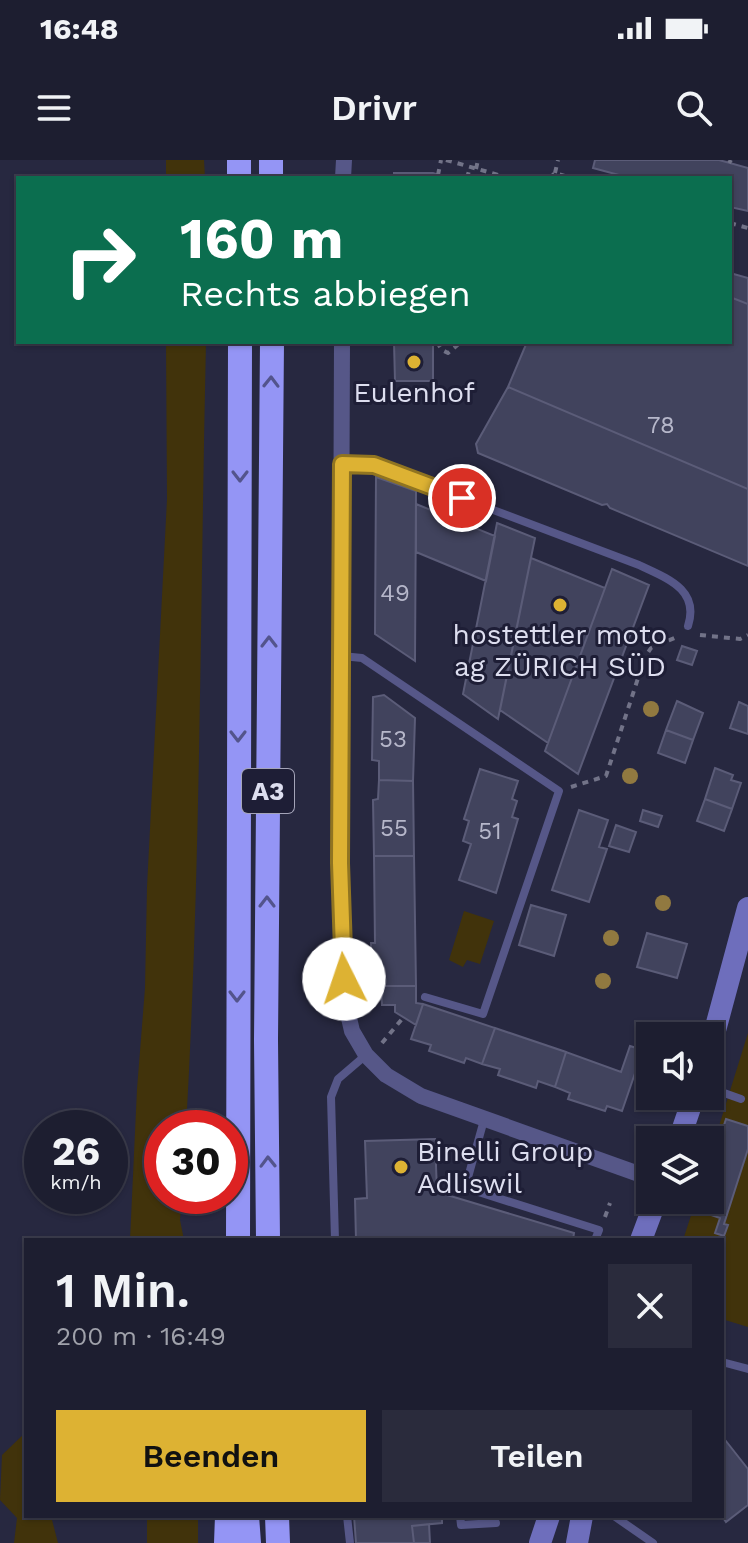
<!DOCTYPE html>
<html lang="de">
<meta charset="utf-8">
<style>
body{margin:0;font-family:"Work Sans",sans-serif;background:#2a2b3c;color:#f1f3f6;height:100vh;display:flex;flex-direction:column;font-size:30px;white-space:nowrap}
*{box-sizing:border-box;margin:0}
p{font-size:26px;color:#a0a2ab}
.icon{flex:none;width:44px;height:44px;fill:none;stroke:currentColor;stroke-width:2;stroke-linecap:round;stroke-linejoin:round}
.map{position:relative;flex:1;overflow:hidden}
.side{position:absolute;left:24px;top:1078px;width:700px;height:280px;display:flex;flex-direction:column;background:#1d1e30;border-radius:0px;box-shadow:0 2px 6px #0004,0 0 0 2px #3b3c4c}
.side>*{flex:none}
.guide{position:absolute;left:16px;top:16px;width:716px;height:168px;border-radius:0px;box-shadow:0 2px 6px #0004,0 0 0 2px #3b3c4c;background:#0b6e4f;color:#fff;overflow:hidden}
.buttons{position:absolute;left:636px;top:862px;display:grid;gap:16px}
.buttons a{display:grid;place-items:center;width:88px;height:88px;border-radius:0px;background:#1d1e30;box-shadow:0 2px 6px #0004,0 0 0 2px #3b3c4c;font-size:40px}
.speed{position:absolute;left:24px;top:950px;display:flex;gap:16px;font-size:40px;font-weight:700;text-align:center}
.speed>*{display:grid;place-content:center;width:104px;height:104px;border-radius:50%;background:#1d1e30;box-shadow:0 2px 6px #0004,0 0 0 2px #3b3c4c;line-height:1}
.speed small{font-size:20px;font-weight:400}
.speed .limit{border:12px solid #d22;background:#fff;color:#111}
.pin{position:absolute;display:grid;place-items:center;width:68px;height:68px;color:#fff;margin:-34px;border:4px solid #fff;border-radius:50%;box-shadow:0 2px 8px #0007}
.me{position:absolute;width:88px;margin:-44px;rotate:356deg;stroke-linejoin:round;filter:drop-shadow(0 0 6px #0008)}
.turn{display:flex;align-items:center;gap:28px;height:168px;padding:0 32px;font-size:36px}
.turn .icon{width:104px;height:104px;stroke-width:2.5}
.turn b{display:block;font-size:56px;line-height:68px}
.round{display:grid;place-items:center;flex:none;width:84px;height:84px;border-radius:0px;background:#2a2b3c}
.overview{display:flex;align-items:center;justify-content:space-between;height:136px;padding:0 32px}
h1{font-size:48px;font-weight:600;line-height:60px}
.action{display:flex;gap:16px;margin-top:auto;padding:16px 32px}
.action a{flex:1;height:92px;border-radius:0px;background:#ddb233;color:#111;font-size:32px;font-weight:600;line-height:92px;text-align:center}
.action a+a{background:#2a2b3c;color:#f1f3f6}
.status{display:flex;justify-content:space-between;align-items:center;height:56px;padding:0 40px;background:#1d1e30;direction:ltr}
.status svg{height:22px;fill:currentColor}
header{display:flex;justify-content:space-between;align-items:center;height:104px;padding:0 32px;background:#1d1e30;font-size:36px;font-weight:600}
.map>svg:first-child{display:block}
</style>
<div class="status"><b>16:48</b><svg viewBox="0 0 49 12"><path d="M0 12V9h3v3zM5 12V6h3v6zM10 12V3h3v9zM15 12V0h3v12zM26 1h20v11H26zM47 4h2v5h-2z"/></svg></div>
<header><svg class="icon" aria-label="menu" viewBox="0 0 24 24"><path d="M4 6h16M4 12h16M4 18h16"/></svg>Drivr<svg class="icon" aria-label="search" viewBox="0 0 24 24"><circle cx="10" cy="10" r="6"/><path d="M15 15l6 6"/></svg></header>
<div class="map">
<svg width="748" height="1383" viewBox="0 0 748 1383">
<rect width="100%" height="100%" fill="#272840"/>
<path fill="#41330b" d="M166,0H204L205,18H166Z
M166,182H206C200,444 201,706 186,968H162V1036H182L180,1060L184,1080H130L137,929L145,828L147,727L167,339Z
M464,751L494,761L480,804L467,800L463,807L449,800Z
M748,873V1167L722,1159V1080H683L696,1040H710V995Z
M26,1272V1356H51L58,1383H14L17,1358L0,1340L2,1295Z
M147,1356H198V1383H147Z"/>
<path fill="#41435d" stroke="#5b5c78" stroke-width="2" d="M595,0H719L748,8V51L730,47V18H630L593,8Z
M394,13H433L449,18H394Z
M730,113L748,118V144L730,137Z
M730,137L748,144V329L508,227L527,182H730Z
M394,182H433V221H395Z
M508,227L748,329V406L610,348L607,344L602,345L478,293L476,284Z
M376,317L416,331L415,501L375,474Z
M416,344L495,376L486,421L416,392Z
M497,363L535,378L498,559L463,534Z
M531,398L605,428L548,583L500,550Z
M612,409L649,425L578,614L545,591Z
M682,486L697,491L692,505L677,500Z
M384,535L415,558L413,621L379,620V601L372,600L373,537Z
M677,541L703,553L693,580L666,570Z
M739,542L748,546V574L730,568Z
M666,570L693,580L685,603L658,593Z
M715,608L733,615L731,620L741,623L732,649L705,639Z
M480,609L518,621L512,639L517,641L512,657L518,659L496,733L459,720L471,684L463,681L469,661L464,659Z
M379,620L413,621L414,696H374L373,640L378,639Z
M705,639L732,649L724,671L697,661Z
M579,650L608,660L599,687L607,689L589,742L552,730Z
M643,650L662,656L658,667L640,661Z
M616,665L636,672L629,692L609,686Z
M374,696H414L416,826H371V783H375Z
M531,745L566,755L554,796L519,785Z
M647,773L687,784L677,818L637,807Z
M381,826H416V843L423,844L416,865L395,852V845H382Z
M423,844L495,868L482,904L466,898L464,903L429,891L431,885L411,879Z
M495,868L566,892L555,927L538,921L536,928L498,915L500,909L482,904Z
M630,886L643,890L622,951L607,946L605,951L568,939L570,933L555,927L566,892L621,912Z
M726,959L748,966V989L724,1064L728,1065L724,1076L715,1073L720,1058L697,1050L700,1040H710V1009Z
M435,979L437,1032L574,1073L573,1080H356L355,1039L367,1038L365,981Z
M722,1276L748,1309V1345L726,1362L722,1356Z
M354,1356H442V1363L412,1366L414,1383H356Z
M429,1364L430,1383H414L412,1366Z"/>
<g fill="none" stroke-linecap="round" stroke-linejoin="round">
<path stroke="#727388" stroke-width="4" stroke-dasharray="6 6" stroke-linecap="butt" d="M446,0L509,18
M729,3L731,0
M476,9L478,0
M555,13L558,0
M438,15L441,0
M467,18L470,7
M550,18L555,13L572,18
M730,63L748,68
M437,182L442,190L448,193L461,182
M700,475L740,479L748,475
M571,627L606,616L645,497L651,488L679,476
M382,883L402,859
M605,1057L610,1043"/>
<path stroke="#565788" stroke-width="8" d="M342,304L374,305L639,405C666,418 700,429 688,466
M342,496L362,498L559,631L483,854L425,837
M710,928L741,939
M484,960L467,1021L469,1029L599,1070L595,1080
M335,1080L331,937L338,919L366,895
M722,1202L748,1209
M347,1356L350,1383
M460,1356L461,1365L496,1363
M614,1356L653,1383"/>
<path stroke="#565788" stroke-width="16" d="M343,18L344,0
M342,182L340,703L342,793L346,845L352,871L366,895L386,915L421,936L650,1018"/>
<path stroke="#6e6ebc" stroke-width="22" d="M710,889L748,748
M679,980L694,936
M641,1080L656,1040
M540,1383L549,1356
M577,1383L582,1356"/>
<path stroke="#9495f5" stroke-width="24" d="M239,0V18
M271,0V18
M238,1080L240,182
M268,1080L266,880L272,182
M247,1356L249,1383
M277,1356L278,1383
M226,1383L227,1356"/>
</g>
<g fill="#917940">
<circle cx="651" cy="549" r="8"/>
<circle cx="630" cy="616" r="8"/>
<circle cx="663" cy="743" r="8"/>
<circle cx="611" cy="778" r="8"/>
<circle cx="603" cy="821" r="8"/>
</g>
<defs><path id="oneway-chevron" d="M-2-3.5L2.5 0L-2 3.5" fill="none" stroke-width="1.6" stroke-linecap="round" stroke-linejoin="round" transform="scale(2)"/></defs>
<g stroke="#53548c">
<use href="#oneway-chevron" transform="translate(271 222) rotate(-89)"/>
<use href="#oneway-chevron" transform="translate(240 316) rotate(90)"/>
<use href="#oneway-chevron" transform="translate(269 482) rotate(-90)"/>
<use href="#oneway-chevron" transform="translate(238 576) rotate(90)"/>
<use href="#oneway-chevron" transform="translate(267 742) rotate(-90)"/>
<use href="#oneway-chevron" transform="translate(237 836) rotate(90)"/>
<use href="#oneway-chevron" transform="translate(268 1002) rotate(-91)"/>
</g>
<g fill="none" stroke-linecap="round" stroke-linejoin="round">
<g stroke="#907421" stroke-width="20">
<path id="route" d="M344,819L340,703L342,304L374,305L462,338"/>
</g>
<use href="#route" stroke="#ddb233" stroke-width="14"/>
</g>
<g fill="#ddb233" stroke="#1e1e36" stroke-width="3">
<circle cx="414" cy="202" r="8"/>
<circle cx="560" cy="445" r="8"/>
<circle cx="401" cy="1007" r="8"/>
</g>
<g text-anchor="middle" stroke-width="6" stroke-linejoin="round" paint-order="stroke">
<g font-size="24" fill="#b6b7ca">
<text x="661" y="273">78</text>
<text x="395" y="441">49</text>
<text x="393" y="587">53</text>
<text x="394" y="676">55</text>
<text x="490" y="679">51</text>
</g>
<rect fill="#1e1e36" stroke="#a4a4b8" stroke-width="2" x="242" y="609" width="52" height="44" rx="6"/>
<g font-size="26" font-weight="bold" fill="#dddeef">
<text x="268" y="640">A3</text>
</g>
<g font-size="28" fill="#dddeef" stroke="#1e1e36">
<text x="414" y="242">Eulenhof</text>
<text x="560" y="484">hostettler moto<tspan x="560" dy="32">ag ZÜRICH SÜD</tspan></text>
<text x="417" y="1001" text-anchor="start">Binelli Group<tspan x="417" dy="32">Adliswil</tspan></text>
</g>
</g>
</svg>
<div class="buttons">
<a><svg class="icon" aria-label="sound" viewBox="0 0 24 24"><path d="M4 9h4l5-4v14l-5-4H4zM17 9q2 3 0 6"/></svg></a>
<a><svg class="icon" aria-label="layers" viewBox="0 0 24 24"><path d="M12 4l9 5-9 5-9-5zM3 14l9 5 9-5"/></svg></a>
</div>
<div class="speed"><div>26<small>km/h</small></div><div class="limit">30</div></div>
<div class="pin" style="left:462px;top:338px;background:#d93025"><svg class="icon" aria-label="arrive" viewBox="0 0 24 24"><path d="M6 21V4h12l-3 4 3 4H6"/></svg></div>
<svg class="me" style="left:344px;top:819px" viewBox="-20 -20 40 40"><circle r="19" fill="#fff"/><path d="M0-13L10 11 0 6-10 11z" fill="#ddb233"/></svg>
<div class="guide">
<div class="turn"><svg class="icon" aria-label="right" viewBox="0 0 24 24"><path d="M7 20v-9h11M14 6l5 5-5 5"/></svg><div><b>160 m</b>Rechts abbiegen</div></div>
</div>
<section class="side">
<div class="overview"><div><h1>1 Min.</h1><p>200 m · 16:49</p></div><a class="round"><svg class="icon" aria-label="close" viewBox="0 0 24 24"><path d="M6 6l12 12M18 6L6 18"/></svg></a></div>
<div class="action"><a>Beenden</a><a>Teilen</a></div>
</section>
</div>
